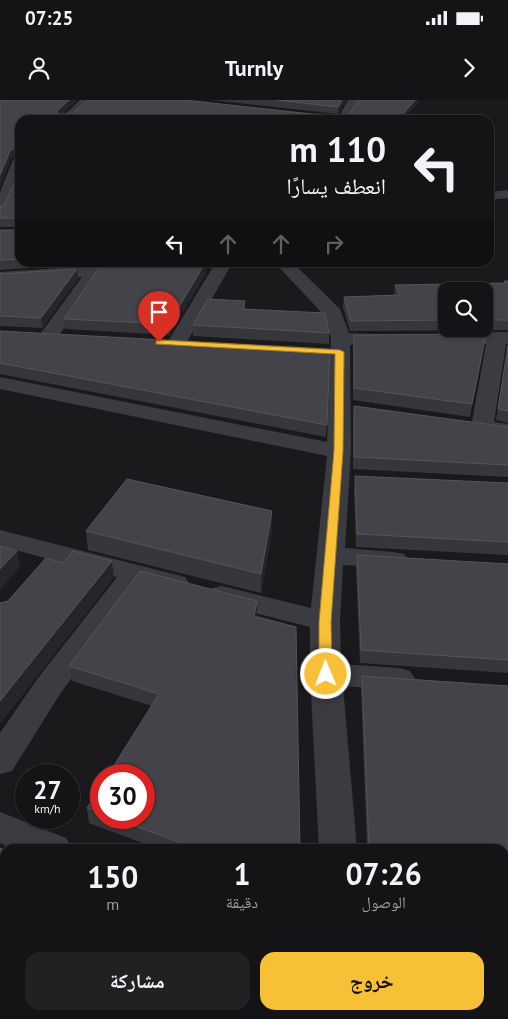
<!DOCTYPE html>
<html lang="ar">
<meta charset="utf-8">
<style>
body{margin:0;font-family:"PT Sans","Noto Naskh Arabic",sans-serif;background:#212123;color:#f1f3f6;direction:rtl;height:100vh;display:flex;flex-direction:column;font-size:19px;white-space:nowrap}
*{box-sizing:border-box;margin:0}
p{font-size:16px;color:#9d9ea1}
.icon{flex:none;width:28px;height:28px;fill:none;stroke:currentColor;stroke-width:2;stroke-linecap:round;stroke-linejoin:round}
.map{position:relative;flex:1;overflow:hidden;direction:ltr}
.drawer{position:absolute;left:0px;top:744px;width:509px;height:176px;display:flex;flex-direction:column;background:#141416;border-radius:15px 15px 0 0;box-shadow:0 1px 4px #0004,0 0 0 1px #333335;direction:rtl}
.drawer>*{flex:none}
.top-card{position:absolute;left:15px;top:15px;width:479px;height:152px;border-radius:15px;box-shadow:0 1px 4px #0004,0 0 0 1px #333335;direction:rtl;background:#141416;color:#f1f3f6;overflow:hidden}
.tools{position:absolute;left:438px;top:182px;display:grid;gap:10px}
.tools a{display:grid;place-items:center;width:55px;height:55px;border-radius:10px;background:#141416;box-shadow:0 1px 4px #0004,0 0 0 1px #333335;font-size:25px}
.speed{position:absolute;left:15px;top:664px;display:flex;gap:10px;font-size:25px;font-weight:700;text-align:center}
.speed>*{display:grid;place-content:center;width:65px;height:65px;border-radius:50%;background:#141416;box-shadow:0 1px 4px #0004,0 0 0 1px #333335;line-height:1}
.speed small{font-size:12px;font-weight:400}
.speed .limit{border:8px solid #d22;background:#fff;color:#111}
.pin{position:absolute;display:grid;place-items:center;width:42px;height:42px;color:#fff;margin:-51px -21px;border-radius:50% 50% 50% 0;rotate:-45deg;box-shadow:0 0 5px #0007}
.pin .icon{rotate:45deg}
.me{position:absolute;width:55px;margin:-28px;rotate:359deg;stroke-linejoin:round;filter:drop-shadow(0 0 4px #0008)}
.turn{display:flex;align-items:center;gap:18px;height:105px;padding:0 25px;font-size:22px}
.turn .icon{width:65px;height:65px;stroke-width:2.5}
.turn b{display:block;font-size:35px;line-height:42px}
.lanes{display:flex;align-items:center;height:48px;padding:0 25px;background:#0003;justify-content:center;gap:25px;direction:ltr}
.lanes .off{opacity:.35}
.eta{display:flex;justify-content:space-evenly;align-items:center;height:85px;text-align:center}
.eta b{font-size:30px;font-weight:800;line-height:35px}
.action{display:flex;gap:10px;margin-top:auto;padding:10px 25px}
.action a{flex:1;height:58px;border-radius:15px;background:#f8c037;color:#111;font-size:20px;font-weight:800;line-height:58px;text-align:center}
.action a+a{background:#212123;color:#f1f3f6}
.status{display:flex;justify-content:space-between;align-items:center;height:35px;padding:0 25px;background:#141416;direction:ltr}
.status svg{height:14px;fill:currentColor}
header{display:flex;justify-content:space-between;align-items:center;height:65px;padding:0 25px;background:#141416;font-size:22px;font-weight:800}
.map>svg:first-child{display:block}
</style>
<div class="status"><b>07:25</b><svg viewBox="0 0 49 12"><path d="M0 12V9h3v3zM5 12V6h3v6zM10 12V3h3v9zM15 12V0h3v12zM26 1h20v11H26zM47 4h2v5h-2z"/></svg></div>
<header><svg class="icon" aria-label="forward" viewBox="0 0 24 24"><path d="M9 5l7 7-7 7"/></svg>Turnly<svg class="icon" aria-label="person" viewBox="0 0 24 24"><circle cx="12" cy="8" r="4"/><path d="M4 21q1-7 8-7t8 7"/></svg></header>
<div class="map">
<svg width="508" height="919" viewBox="0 0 508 919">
<rect width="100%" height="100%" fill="#1a1a1d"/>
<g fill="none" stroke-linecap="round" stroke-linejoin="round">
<path fill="#3b3c42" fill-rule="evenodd" d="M80,0H93L72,20H59Z
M348,0H360L349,20H337Z
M20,56V77L7,110L5,113L0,114V92L13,60Z
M508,90V98L489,100V92Z
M92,162H109L55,241L48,243L41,241L38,237L82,177L0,182V172L89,166Z
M216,162H233L184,247L177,249L170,247L167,243Z
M274,162H292L340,209L349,233L396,235L399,239L396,243L350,245L351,351L345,448L394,452L404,454L408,460L404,466L394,468L343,465L340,521L341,564L399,568L410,571L415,579L410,587L399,590L343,586L357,749H319L310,574V527L212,502L208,495L212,488L222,486L311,508L327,356L0,289V277L327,342L331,239L324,215Z
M508,232V244H506L494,322L508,324V338L474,332L471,327L486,244L447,245L440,243L437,239L440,235L447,233Z
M0,430L185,477L189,483L185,489L175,492L141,483L60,594L12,671L0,674V633L38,578L117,477L0,446Z
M0,712L66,738L72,749H12L0,743Z
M504,862H508V902H504Z
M326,915H370V919H326Z"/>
</g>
<path fill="#37363b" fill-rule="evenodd" d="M212,0H346L338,14Z
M20,71V162H90L88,164L0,170V130H20V127H0V106H4Z
M205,163L206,173L170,235L65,229L64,219Z
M77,169L78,179L42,228L0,226V174Z
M504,181H508V230L350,231L343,207L344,197L394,195L395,185L503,183ZM446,191H484V229H446Z
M245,201V209L329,233V244L193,236V225Z
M0,231L330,249L326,337L0,274Z
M486,234L470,317L353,300V247L354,235Z
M508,244V323L496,320Z
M354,306L508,327V377L353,369V317Z
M355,376L508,383V455L356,447L354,388Z
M272,411V430L261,493L88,450L86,431Z
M357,455L508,464V573L360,563L356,468Z
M257,501L256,517L300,749H159L89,723L87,708L101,685V718H144L152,606L72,581L69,566Z
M362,576L508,586V856H504V749H367L361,589Z
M5,915H302V919H0Z"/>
<path fill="#262529" d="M69,0H77L58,19L57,11Z
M342,0H346L338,14V7Z
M415,0H420L404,20H398Z
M19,46L20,54L11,59L0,87V75L10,51Z
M205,163L206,173L170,235L169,224Z
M77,169L78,179L42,228L41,218Z
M272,411V430L261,493V474Z
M17,451L20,467L0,490V469Z
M112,461L114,478L0,624V601Z
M257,501V515L254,530V516Z
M65,915H67L68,919H63Z"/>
<path fill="#444349" stroke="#54555b" d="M0,0H69L57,11V14H72L88,0H184L312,14L349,15L358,0H415L398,20H20V60L19,46L10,51L0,75Z
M276,0H342L338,7Z
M20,71V159L0,160V130H20V118H0V106H4Z
M103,162H200L205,163L169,224L64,219Z
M77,169L41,218L0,216V174Z
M504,181H508V220H484V191H446V220L351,221L344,197L400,195L395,185L506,183Z
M208,199L245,201L243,209L325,213L329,233L193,225Z
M0,231L330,249L327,325L0,263Z
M486,234L472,304L354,288V235Z
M508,245V311L498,309Z
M354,306L508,327V365L354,357Z
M355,376L508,383V442L357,434Z
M127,379L272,411L261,474L86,431Z
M0,446L17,451L0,469Z
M73,451L112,461L0,601V503L8,501L46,458L63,463Z
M357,455L508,464V560L361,550Z
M140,471L257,501L254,516L296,527L300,749H198L113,718H144V675H108L159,594L69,566Z
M362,576L508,586V843L504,842V749H369Z
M101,685V713L87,708Z
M0,748L5,750V915H65L63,919H0Z
M74,915H302V919H83Z
M376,915H460L495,919H376Z"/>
<path fill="#f8c037" stroke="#a17d24" d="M159,240L340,250L344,252L343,351L331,522L332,574L330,578H321L319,574V522L334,351L335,254L156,244V241Z"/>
</svg>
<div class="tools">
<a><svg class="icon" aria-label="search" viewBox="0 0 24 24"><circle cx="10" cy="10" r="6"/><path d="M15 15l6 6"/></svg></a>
</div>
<div class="speed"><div>27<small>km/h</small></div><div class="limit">30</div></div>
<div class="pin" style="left:159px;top:242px;background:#d93025"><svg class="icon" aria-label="arrive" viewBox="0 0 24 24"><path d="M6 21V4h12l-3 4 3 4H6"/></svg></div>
<svg class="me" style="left:326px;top:574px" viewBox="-20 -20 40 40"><circle r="17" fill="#f8c037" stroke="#fff" stroke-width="3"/><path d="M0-11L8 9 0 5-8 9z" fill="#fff"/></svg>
<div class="top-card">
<div class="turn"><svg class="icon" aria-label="left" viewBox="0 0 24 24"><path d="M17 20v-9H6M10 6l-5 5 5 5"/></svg><div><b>110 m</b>انعطف يسارًا</div></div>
<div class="lanes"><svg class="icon" aria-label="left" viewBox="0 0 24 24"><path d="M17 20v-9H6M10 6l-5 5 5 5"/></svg><svg class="icon off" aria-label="ahead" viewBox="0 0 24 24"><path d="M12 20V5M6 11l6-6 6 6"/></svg><svg class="icon off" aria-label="ahead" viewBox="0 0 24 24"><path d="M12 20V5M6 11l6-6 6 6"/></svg><svg class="icon off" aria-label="right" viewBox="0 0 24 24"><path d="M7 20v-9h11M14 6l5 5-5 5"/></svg></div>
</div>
<section class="drawer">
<div class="eta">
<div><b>07:26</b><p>الوصول</p></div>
<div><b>1</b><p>دقيقة</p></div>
<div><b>150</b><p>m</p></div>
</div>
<div class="action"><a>خروج</a><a>مشاركة</a></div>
</section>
</div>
